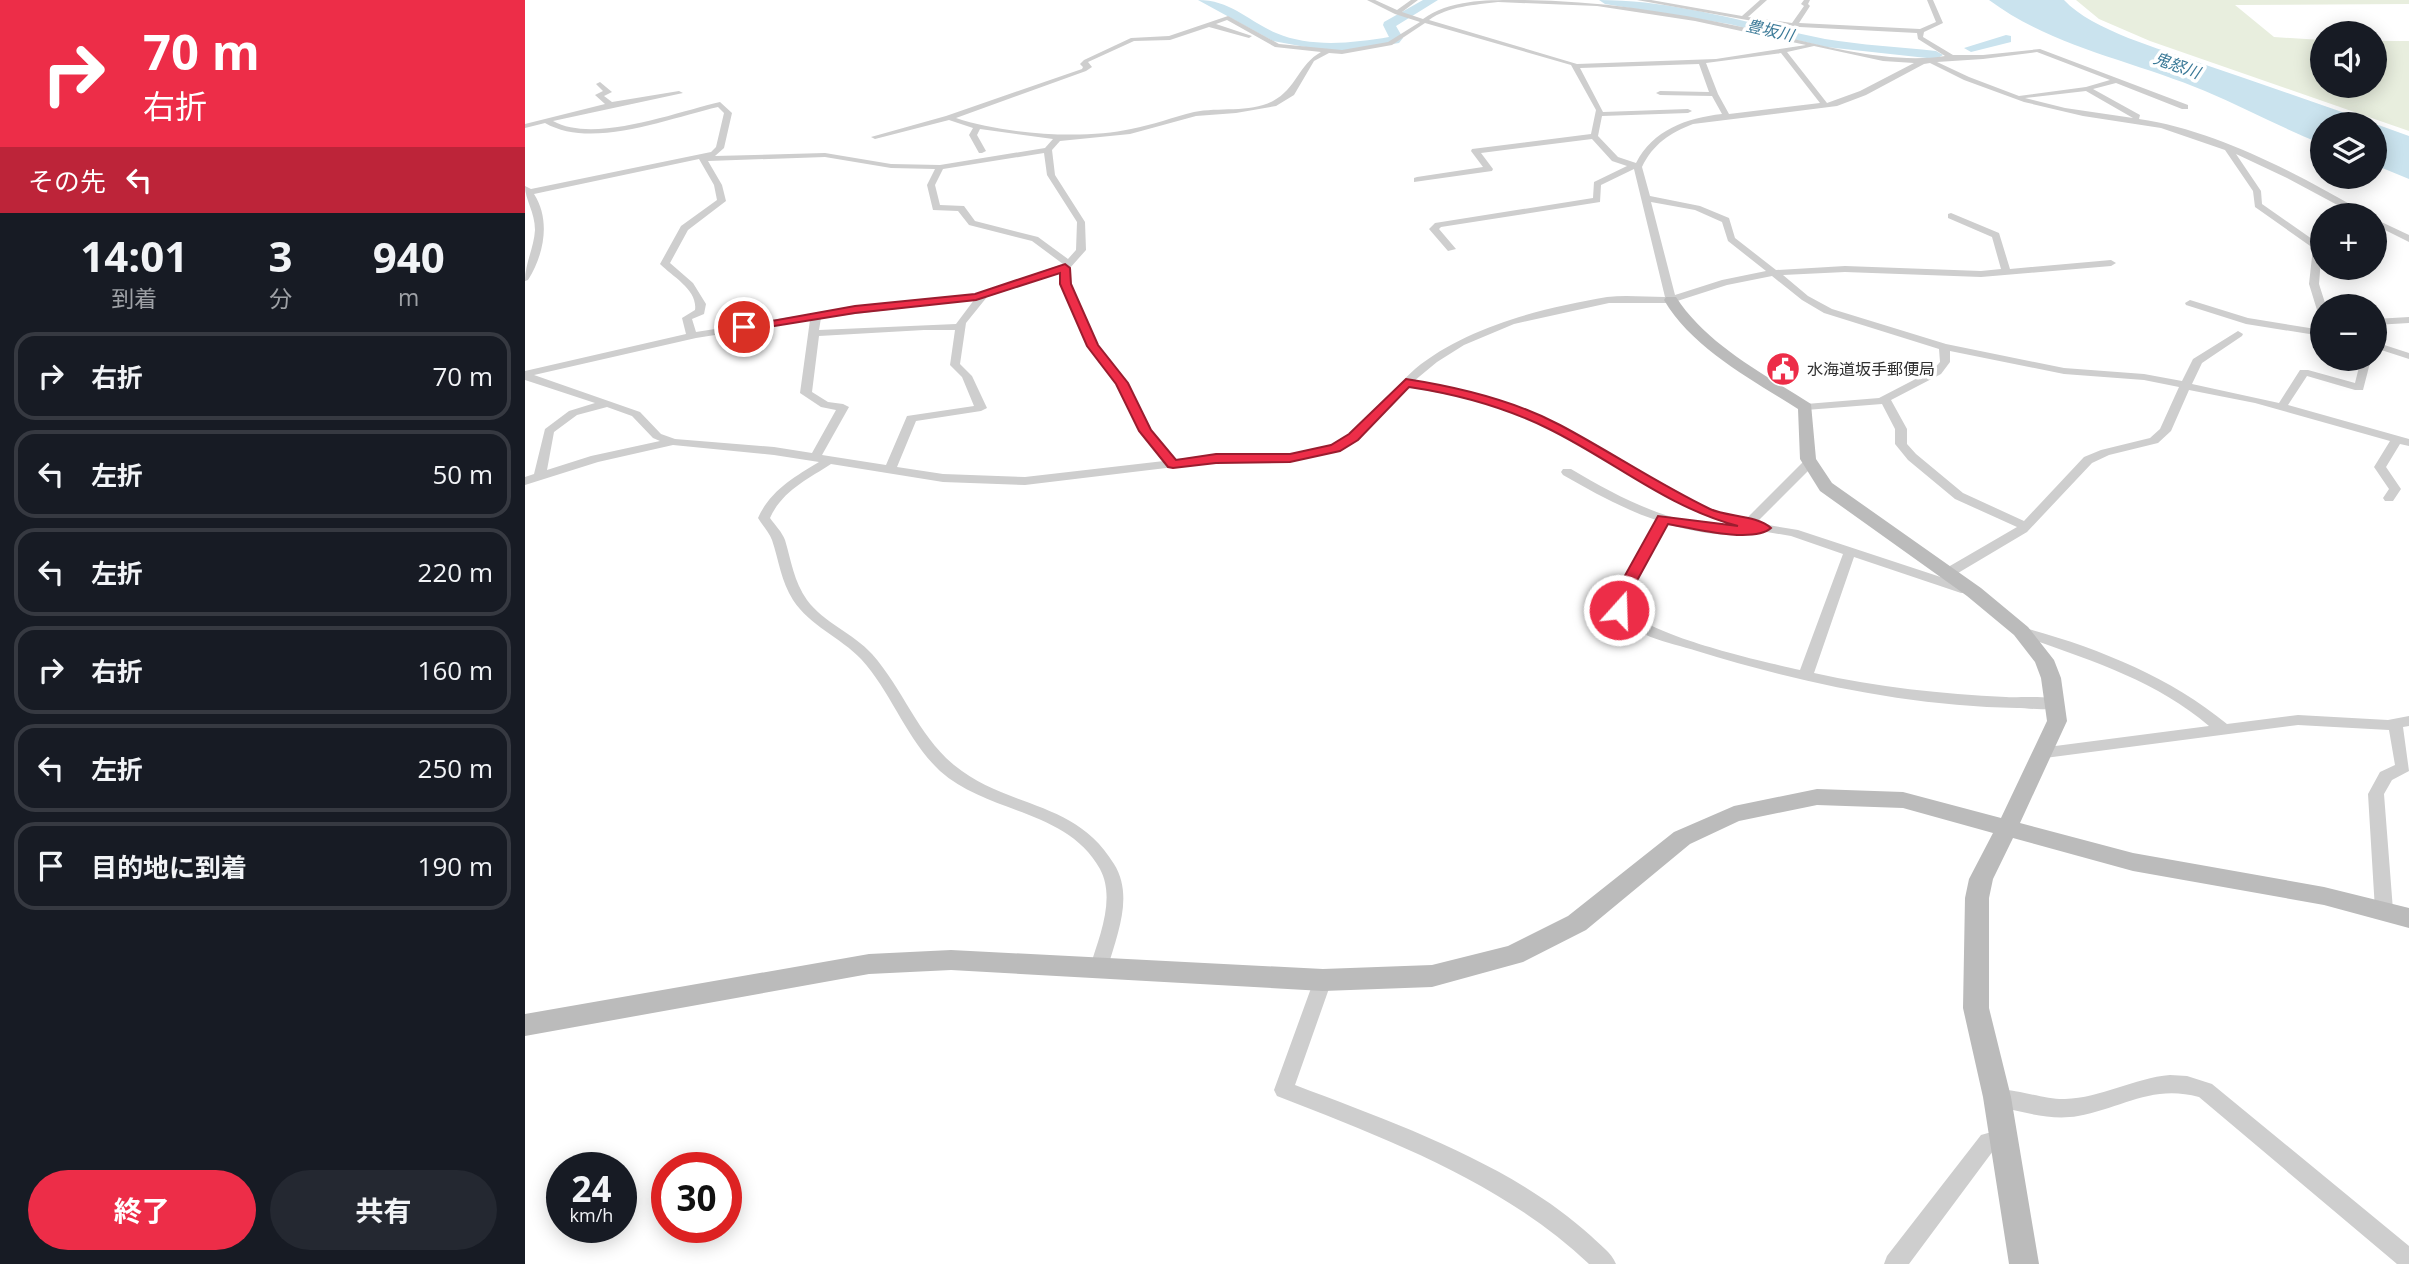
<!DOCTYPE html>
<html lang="ja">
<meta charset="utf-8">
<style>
body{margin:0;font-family:"Open Sans","Noto Sans JP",sans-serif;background:#242831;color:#f1f3f6;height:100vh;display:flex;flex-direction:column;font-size:26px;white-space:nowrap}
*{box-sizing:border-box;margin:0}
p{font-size:23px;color:#9ea1a6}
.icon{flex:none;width:38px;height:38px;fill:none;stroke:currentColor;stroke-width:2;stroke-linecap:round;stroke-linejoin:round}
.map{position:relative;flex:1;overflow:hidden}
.details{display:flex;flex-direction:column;background:#171b24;width:525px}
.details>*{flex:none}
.top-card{background:#ed2d48;color:#fff;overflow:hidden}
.buttons{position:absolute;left:1785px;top:21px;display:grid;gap:14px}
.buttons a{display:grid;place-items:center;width:77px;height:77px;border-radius:50%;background:#171b24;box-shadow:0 4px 18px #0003;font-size:35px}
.speed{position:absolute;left:21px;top:1152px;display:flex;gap:14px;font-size:35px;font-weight:700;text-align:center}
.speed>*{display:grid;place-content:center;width:91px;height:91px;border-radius:50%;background:#171b24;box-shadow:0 4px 18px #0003;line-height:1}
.speed small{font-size:18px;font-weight:400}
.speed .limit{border:10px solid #d22;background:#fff;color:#111}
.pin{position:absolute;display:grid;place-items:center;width:60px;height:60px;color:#fff;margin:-30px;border:4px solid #fff;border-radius:50%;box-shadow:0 2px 7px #0007}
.me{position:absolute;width:77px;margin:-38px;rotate:20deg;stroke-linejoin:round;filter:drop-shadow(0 0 5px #0008)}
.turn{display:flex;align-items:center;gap:24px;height:147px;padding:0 28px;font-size:32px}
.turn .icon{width:91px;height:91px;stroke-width:2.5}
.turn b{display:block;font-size:49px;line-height:60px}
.then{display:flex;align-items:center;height:66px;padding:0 28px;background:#0003;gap:14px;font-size:26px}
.eta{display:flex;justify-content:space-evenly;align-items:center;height:119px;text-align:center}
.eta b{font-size:42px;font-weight:700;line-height:49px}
.action{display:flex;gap:14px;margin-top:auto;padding:14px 28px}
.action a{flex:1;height:80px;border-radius:42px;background:#ed2d48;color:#fff;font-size:28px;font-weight:700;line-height:80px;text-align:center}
.action a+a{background:#242831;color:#f1f3f6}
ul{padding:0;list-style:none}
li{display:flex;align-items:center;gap:21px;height:88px;margin:0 14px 10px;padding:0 14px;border:4px solid #363941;border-radius:21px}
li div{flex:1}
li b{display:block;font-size:26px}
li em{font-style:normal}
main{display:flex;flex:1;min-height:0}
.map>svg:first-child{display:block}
</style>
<main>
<section class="details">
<div class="top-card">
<div class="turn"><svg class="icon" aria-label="right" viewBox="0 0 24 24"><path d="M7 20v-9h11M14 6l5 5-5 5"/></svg><div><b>70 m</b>右折</div></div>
<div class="then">その先<svg class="icon" aria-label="left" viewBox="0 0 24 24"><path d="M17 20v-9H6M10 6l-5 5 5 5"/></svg></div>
</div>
<div class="eta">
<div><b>14:01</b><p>到着</p></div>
<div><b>3</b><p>分</p></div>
<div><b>940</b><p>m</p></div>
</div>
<ul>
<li><svg class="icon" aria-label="right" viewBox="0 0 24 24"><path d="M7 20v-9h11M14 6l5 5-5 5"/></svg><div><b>右折</b></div><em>70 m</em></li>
<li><svg class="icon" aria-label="left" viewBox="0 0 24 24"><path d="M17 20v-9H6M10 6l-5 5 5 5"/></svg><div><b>左折</b></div><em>50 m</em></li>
<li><svg class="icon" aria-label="left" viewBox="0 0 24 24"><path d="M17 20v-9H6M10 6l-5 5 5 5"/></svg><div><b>左折</b></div><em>220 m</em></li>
<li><svg class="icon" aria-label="right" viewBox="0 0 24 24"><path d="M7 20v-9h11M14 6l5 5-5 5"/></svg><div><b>右折</b></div><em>160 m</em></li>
<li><svg class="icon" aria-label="left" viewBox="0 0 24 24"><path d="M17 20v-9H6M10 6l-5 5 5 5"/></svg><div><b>左折</b></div><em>250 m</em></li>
<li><svg class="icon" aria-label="arrive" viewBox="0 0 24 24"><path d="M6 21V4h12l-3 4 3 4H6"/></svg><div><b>目的地に到着</b></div><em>190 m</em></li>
</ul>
<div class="action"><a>終了</a><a>共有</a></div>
</section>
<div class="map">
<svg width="1884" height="1264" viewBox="0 0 1884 1264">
<rect width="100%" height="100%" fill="#fff"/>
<path fill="#e8eede" d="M1551,0H1884V4L1710,5L1749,37L1797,40V86H1850V41H1884V131L1625,41L1574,19Z"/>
<path fill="#cae3ee" d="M1464,0H1539C1568,31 1636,49 1675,63C1745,87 1815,111 1884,136V179L1850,165V124H1797V144C1757,128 1720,108 1680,91C1609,61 1527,47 1464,0Z"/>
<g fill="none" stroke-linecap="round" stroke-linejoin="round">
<path fill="#cae3ee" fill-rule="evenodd" d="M673,0C706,0 723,21 751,33C786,48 828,43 864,37L858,25L859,22L898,0H913L871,26L878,38L874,43L813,53L748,41Z
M1074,0C1151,0 1224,24 1300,39C1336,45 1374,47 1411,51L1418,55L1411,59L1301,47L1204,24L1080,4Z
M1481,35L1486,36V42L1446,52L1439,48Z"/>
<path fill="#cecece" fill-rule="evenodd" d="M842,0H850L872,10L886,0H893L877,12L898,19C924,0 960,0 990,0C1067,0 1142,11 1217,27C1278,40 1359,66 1420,56L1393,39L1392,33L1255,26L1112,0H1126L1217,16L1235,0H1242L1223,17L1267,23L1279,6L1276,4L1279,0H1285L1283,4L1285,6L1274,23L1395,29L1411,22L1402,0H1408L1418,23L1399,32L1398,37L1428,55H1458L1515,49L1663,105V109H1657L1591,83L1568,89L1615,115L1614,119C1691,130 1773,174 1840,213L1841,215H1831L1762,178L1711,154L1736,191L1737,204L1797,246L1794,284L1801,306H1797V313L1792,310L1784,284L1788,248L1730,207L1728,191L1700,150L1636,128L1558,116L1499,102L1439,80L1405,63L1399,64L1341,95L1312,106L1168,124C1145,133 1128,144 1117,167L1125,196L1175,206L1204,218L1210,238L1251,270L1320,266L1456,271L1476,269L1467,237L1423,218V214L1426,213L1474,233L1485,269L1586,260L1591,263L1586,266L1456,277L1320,272L1258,275L1283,296L1307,309L1421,344L1539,368L1619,374L1657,381L1668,359L1713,331L1718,334L1717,336L1677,363L1667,384L1754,403L1775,370H1783L1830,383L1836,359H1846L1838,390H1830L1782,376L1763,405L1884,439V446L1875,444L1861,467L1876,489L1868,501H1860L1858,498L1864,489L1849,467L1865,441L1730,403L1664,390L1646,431L1633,443L1584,455L1567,463L1502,532L1428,576H1418L1416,573L1418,570L1492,527L1430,499L1383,460L1370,444V429L1357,404L1281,410L1275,407L1281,404L1354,398L1408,370L1415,362L1414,349L1299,313L1277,300L1247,276L1202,285L1146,303H1084L989,324L939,345L912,362L889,381C939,391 988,401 1034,424C1093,454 1153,508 1219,521L1280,460H1288V466L1231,523L1273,530L1446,587L1448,590L1446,593H1436L1329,557L1289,673C1352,687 1417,694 1481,697C1495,698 1531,694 1538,703C1530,713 1505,708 1492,708C1383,706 1276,683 1172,651C1143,642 1106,636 1087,610L1088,597L1131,520C1098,509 1068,492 1038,475L1036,472L1038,469H1046C1097,499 1149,527 1210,526C1142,506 1088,462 1026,429C982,406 932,396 883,387L832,439L815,450L765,462H691L500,485L418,482L306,464C283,479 257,491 245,518C250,525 257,532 260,540C266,560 269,582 282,600C299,623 328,633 347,654C378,689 393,735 429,765C482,809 550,799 589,864C609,896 592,934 583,967L580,972L574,975L568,972L565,967C574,937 591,899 575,869C542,809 463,814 415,771C381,739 367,693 336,659C315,637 285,626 268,600C256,581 254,561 247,540C244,532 237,525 233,518C245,491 269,477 294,462L249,455L148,445L73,462L0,485V477L9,474L20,429L44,411L70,403L0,380V371L161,334L157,318L170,310C173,290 148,277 135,264L156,226L192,200L189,185L174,159L9,194C26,220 19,255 3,280L0,281C0,263 9,248 10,230C10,212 0,200 0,186L6,189L186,152L191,147L199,113L193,107C144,118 67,150 20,123L0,128V124L80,104L70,95L78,91L71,84L75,82L87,92L79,96L87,102L154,91L158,93L28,121C69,144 151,112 195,102L207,113L199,148L190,156L300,153L366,164L415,165L520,148L528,139L455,129L452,135L461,151L457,153H454L444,135L448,128L424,120L350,139L346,137L421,116L557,69L558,67L555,64L559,60L606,38L644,36L703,16L754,44L817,50L863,42L895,22L870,14ZM973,2L1072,6L1170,21L1281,45L1191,59L1052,64L904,20C923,6 950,5 973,2ZM702,20L750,47L796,52C774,64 771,89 748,101C725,113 694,107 669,112C648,117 628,125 606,129C557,140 479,134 431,118L561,71L567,67L563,62L609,41L645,40L684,27L724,38L727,36L691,24ZM900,23L1046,65L1071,110L1066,134L947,149L946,151L958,167L892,177L889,178V182L967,171L968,169L956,153L1067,139L1087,161L1102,166L1069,182L1068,198L910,223L904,229L923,251L931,249L914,229L916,227L1075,202L1076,185L1109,169L1140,297C1121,297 1101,295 1082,297C1017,308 941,327 890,369C866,390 836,432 808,445C776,460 728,453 693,454C679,455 664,458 650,459L625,430L602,383L573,345L546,284L545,268L561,250L560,222L530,175L527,150L535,141L605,134L671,116L711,113L751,106L769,95L789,61L804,53L817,54L867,45ZM1289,46L1358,61L1389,63L1335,91L1302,103L1262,52ZM1512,52L1585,80L1561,87L1494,96L1444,77L1412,62L1458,59ZM1256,53L1295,103L1204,114L1193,94L1181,63ZM1174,64L1184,92L1135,91L1131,93L1135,95L1187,96L1197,114C1161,118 1128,130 1111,163L1093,157L1073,136L1077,116L1163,113L1167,111L1163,109L1078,112L1055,68ZM1561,91L1608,118L1540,108L1500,98ZM519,153L522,175L552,222L551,250L543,259L513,237L450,221L439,206L415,205L410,185L418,169ZM300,157L366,168L410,169L402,185L408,210L433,211L444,225L507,241L538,264L450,294L330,307L171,332L167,319L179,314L181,304L168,283L145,263L163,230L201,201L197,185L183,161ZM1126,202L1170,210L1197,222L1203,241L1241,271L1197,280L1150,295ZM536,273V284L563,346L592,384L614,431L639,461L500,477L418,474L372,467L391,421L456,411L462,408L447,376L435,364L441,323L462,297ZM449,300L431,324L294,330L296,318ZM285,320L275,393L296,407L311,410L287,453L249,447L150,439L136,434L115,412L9,375L171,338ZM399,330H430L425,365L437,377L449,406L382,416L361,465L297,455L324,407L318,404L303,402L287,392L294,336ZM1425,351L1539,374L1619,380L1654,387L1635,429L1625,438L1576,450L1559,457L1499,521L1438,493L1391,454L1382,444V429L1366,400L1416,374L1425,362ZM82,407L107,416L128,438L135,441L66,456L22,470L29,432L52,415ZM1142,524C1167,531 1196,538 1223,533L1224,529L1266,536L1318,554L1275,670C1235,661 1128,637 1101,609L1102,597Z
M1850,219L1884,235V242L1850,225Z
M1665,300L1723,318L1797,330V336L1721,324L1661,305L1660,303Z
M1884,317V323L1850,325V319Z
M1850,342L1884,353V359L1850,348Z
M1496,627C1568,646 1644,676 1702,724L1773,715L1863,720L1884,716V726L1878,727L1884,771L1867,780L1859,794L1868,910L1865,915L1859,917L1853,915L1850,910L1843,794L1855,772L1870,765L1864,730L1773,725L1520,758L1515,756L1512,752L1515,748L1684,726C1629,679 1559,658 1491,634L1489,631L1491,628Z
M798,972L804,975L807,980L770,1085C870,1123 987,1164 1066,1236C1075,1245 1086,1252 1091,1264H1064C977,1182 862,1139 752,1096L749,1090L789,980L792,975Z
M1645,1075L1662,1076L1687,1084L1884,1246V1264H1872L1674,1097C1627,1084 1597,1108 1553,1116C1526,1121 1498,1112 1472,1106L1465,1103L1462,1097L1465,1091C1480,1085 1519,1100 1540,1099C1576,1098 1609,1078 1645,1075Z
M1463,1133H1478L1485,1135L1488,1142L1485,1149L1468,1151L1384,1264H1359L1362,1256L1456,1135Z"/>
<path fill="#bbb" fill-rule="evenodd" d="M1141,297H1151C1182,345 1239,374 1286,404L1291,459L1307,483L1456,588L1503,627L1529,660L1536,678L1542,721L1495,823L1608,853L1799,887L1884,908V928L1799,905L1608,871L1488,838L1468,879L1464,898V1008L1486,1097L1514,1264H1484L1458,1097L1438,1008L1440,898L1444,879L1468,833L1378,808L1292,805L1214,821L1165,844L1061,930L998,962L907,987L798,991L426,970L344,974L0,1036V1014L344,954L426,950L798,969L907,965L983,946L1043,916L1149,832L1209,806L1292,789L1378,792L1476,818L1522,721L1516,678L1510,662L1489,635L1442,596L1295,491L1275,459L1273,409C1226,379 1168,349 1139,300Z"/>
</g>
<path fill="#ed2d48" stroke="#9a1d2f" stroke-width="2" d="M540,264L545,268L546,284L573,345L603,383L626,430L651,460L691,454H765L806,445L824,434L881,379C933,387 988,400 1035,425C1086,452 1133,484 1185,509C1202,517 1232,515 1246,528C1228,544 1166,528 1143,524L1103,597L1101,610L1094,615L1086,610L1088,597L1133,516L1213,526C1141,507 1088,460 1022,428C979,407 931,394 884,387L833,440L815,451L765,462L691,463L648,468L643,467L614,431L591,384L562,346L535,284V273L451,300L330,313L219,331L213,327L330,306L450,294Z"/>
<defs>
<g id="civic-disc" transform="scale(1.75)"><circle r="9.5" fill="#ed2d48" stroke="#fff"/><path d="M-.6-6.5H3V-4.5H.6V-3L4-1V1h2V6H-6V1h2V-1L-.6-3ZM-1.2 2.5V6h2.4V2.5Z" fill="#fff"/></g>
</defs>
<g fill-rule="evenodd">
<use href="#civic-disc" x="1258" y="369"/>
</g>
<g text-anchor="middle" stroke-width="7" stroke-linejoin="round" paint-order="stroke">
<g font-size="16" font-style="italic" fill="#3a7997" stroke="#fff">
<text transform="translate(1245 30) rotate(13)" y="6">豊坂川</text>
<text transform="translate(1652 65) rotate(20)" y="6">鬼怒川</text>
</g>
<g font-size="16" fill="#313131" stroke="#fff" text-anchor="start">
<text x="1282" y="375">水海道坂手郵便局</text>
</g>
</g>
</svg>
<div class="buttons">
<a><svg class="icon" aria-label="sound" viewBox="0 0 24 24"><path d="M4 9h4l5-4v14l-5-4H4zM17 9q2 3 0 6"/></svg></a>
<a><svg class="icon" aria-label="layers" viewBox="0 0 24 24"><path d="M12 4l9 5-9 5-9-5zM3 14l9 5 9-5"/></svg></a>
<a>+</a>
<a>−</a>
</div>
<div class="speed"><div>24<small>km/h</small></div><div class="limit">30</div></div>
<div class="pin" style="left:219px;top:327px;background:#d93025"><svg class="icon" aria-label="arrive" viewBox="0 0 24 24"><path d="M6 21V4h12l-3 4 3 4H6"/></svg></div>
<svg class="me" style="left:1094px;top:610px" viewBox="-20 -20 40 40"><circle r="17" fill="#ed2d48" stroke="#fff" stroke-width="3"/><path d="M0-11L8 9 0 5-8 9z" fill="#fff"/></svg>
</div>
</main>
